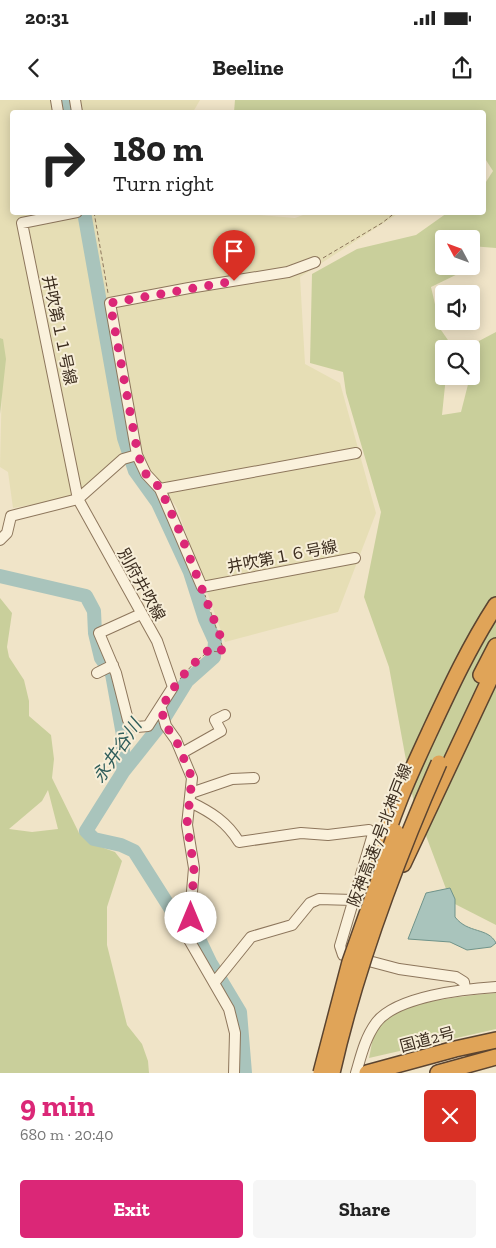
<!DOCTYPE html>
<meta charset="utf-8">
<style>
body{margin:0;font-family:"Zilla Slab","Noto Sans JP",serif;background:#f6f6f6;color:#222;height:100vh;display:flex;flex-direction:column;font-size:19px;white-space:nowrap}
*{box-sizing:border-box;margin:0}
p{font-size:16px;color:#767676}
.icon{flex:none;width:28px;height:28px;fill:none;stroke:currentColor;stroke-width:2;stroke-linecap:round;stroke-linejoin:round}
.map{position:relative;height:973px;overflow:hidden}
.sheet{display:flex;flex-direction:column;background:#fff;flex:1}
.sheet>*{flex:none}
.banner{position:absolute;left:10px;top:10px;width:476px;height:105px;border-radius:5px;box-shadow:0 2px 12px #0003;background:#fff;color:#222;overflow:hidden}
.needle{width:32px;rotate:311deg}
.tools{position:absolute;left:435px;top:130px;display:grid;gap:10px}
.tools a{display:grid;place-items:center;width:45px;height:45px;border-radius:5px;background:#fff;box-shadow:0 2px 12px #0003;font-size:25px}
.pin{position:absolute;display:grid;place-items:center;width:42px;height:42px;color:#fff;margin:-51px -21px;border-radius:50% 50% 50% 0;rotate:-45deg;box-shadow:0 0 5px #0007}
.pin .icon{rotate:45deg}
.me{position:absolute;width:55px;margin:-28px;rotate:0deg;stroke-linejoin:round;filter:drop-shadow(0 0 4px #0008)}
.turn{display:flex;align-items:center;gap:18px;height:105px;padding:0 20px;font-size:22px}
.turn .icon{width:65px;height:65px;stroke-width:2.5}
.turn b{display:block;font-size:35px;line-height:42px}
.round{display:grid;place-items:center;flex:none;width:52px;height:52px;border-radius:5px;background:#f6f6f6}
.overview{display:flex;align-items:center;justify-content:space-between;height:85px;padding:0 20px}
h1{font-size:30px;font-weight:700;line-height:38px;color:#db2777}
.primary-button{display:flex;gap:10px;margin-top:auto;padding:10px 20px}
.primary-button a{flex:1;height:58px;border-radius:5px;background:#db2777;color:#fff;font-size:20px;font-weight:700;line-height:58px;text-align:center}
.primary-button a+a{background:#f6f6f6;color:#222}
.status{display:flex;justify-content:space-between;align-items:center;height:35px;padding:0 25px;background:#fff;direction:ltr}
.status svg{height:14px;fill:currentColor}
header{display:flex;justify-content:space-between;align-items:center;height:65px;padding:0 20px;background:#fff;font-size:22px;font-weight:700}
.map>svg:first-child{display:block}
</style>
<div class="status"><b>20:31</b><svg viewBox="0 0 49 12"><path d="M0 12V9h3v3zM5 12V6h3v6zM10 12V3h3v9zM15 12V0h3v12zM26 1h20v11H26zM47 4h2v5h-2z"/></svg></div>
<header><svg class="icon" aria-label="back" viewBox="0 0 24 24"><path d="M15 5l-7 7 7 7"/></svg>Beeline<svg class="icon" aria-label="share" viewBox="0 0 24 24"><path d="M12 15V3M7 8l5-5 5 5M5 13v7h14v-7"/></svg></header>
<div class="map">
<svg width="496" height="973" viewBox="0 0 496 973">
<rect width="100%" height="100%" fill="#f0e4c8"/>
<path fill="#e6deb5" d="M0,0H200L193,12H12V112H227L295,118L308,113H399L300,177L305,264L340,283L376,413L338,512L225,542L177,408L133,345L71,398L13,408L8,372L0,367L3,239L0,238Z"/>
<path fill="#c9cf9b" fill-rule="evenodd" d="M235,0H496V148L471,146V139H444V166H464L466,170L431,187L441,230L450,243L449,249H444V276H446L442,315L461,312L479,241L496,232V825L451,802L414,704L389,567L364,497L381,412L346,293L343,272L310,263L312,174L357,149L416,135L447,113L484,112V85L493,71L484,57V12H234Z
M0,238L3,239L6,259L0,314Z
M0,498L12,513L7,547L9,557L24,580L29,601V616L51,635L54,659L52,678L79,733L98,746L115,752L122,761L107,807V845L127,925L142,944L148,961L149,973H0ZM48,690L58,729L32,732L9,729L42,701Z
M496,893V929L369,958C371,950 372,939 375,932C389,901 466,896 496,893Z"/>
<path fill="#a9c4bc" stroke="#6f938a" d="M450,788L455,799V817C468,834 488,827 496,843L491,847L467,850L450,842L408,839L426,793Z"/>
<g fill="none" stroke-linecap="round" stroke-linejoin="round">
<path stroke="#a9c4bc" stroke-width="14" d="M65,0L67,12
M84,112L124,338L135,371L158,403L190,472L205,519L215,541L214,557L187,581L158,628L123,672L86,731L94,739L121,745L134,751L172,811L198,837L210,862L240,912L245,973
M0,476L86,496L94,511L95,533L101,558L112,574L123,635V672"/>
<g stroke="#8d765c" stroke-width="12">
<path id="minor" d="M56,0L58,12
M75,0L77,12
M77,112L22,123L78,399L157,541L173,587L148,626L137,627L128,620L116,573L99,533L141,514
M315,162L288,172L189,188L110,203L137,355L146,374L160,389L202,487L355,458
M160,389L356,353
M0,440L7,433L11,416L78,399L123,359L137,355
M97,573L113,565
M161,609L166,626L176,640L192,678L187,725L194,768L188,838L229,909L235,933L234,973
M182,653L221,631L215,620L225,615
M191,693L232,679L254,678
M190,702C211,712 227,722 239,742L301,733L328,735L369,730L373,734L340,846L343,855L355,858
M365,860L399,869L456,877L464,882L465,889
M214,883L251,837L292,825L310,803L319,799L353,800
M356,973C361,956 365,938 376,923C396,896 465,889 496,887"/>
</g>
<g stroke="#5b4430" stroke-width="18">
<path id="highway" d="M481,575L496,546
M403,764L496,566
M378,766C389,719 410,674 430,631C450,588 470,545 496,505
M367,973L455,949L496,940
M438,973L496,957"/>
</g>
<path stroke="#8d765c" stroke-width="1" stroke-dasharray="4 2.5" stroke-linecap="butt" d="M94,112L108,193
M323,158L382,123L396,112
M180,579L194,563L209,551L221,552L223,548L205,495"/>
<use href="#minor" stroke="#faf1dc" stroke-width="10"/>
<use href="#highway" stroke="#e0a458" stroke-width="15"/>
<g stroke="#5b4430" stroke-width="18" stroke-linecap="butt">
<path id="highway-bridge" d="M321,973L350,862L396,732
M332,973C356,866 395,763 439,663"/>
</g>
<use href="#highway-bridge" stroke="#e0a458" stroke-width="15"/>
</g>
<g fill="none" stroke-linecap="round" stroke-linejoin="round">
<path stroke="#db2777" stroke-width="9" stroke-dasharray="0 16.2" d="M191,818L194,768L187,724L192,678L176,640L166,626L161,609C174,585 188,567 209,550L221,552L223,543L179,430L160,388L146,374L138,355L110,203L234,181"/>
</g>
<g text-anchor="middle" stroke-width="4" stroke-linejoin="round" paint-order="stroke">
<g font-size="16" fill="#3d2e20" stroke="#f7eed8">
<text transform="translate(60 230) rotate(78)" y="6">井吹第１１号線</text>
<text transform="translate(282 456) rotate(-11)" y="6">井吹第１６号線</text>
<text transform="translate(142 484) rotate(61)" y="6">別府井吹線</text>
<text transform="translate(379 735) rotate(-69)" y="6">阪神高速7号北神戸線</text>
<text transform="translate(427 939) rotate(-15)" y="6">国道2号</text>
</g>
<g font-size="18" font-style="italic" fill="#2f5d5a" stroke="#f7eed8">
<text transform="translate(117 651) rotate(-56)" y="6">永井谷川</text>
</g>
</g>
</svg>
<div class="tools">
<a><svg class="needle" viewBox="-14 -14 28 28"><path d="M0-13l5 13h-10z" fill="#e53935"/><path d="M0 13l5-13h-10z" fill="#767676"/></svg></a>
<a><svg class="icon" aria-label="sound" viewBox="0 0 24 24"><path d="M4 9h4l5-4v14l-5-4H4zM17 9q2 3 0 6"/></svg></a>
<a><svg class="icon" aria-label="search" viewBox="0 0 24 24"><circle cx="10" cy="10" r="6"/><path d="M15 15l6 6"/></svg></a>
</div>
<div class="pin" style="left:234px;top:181px;background:#d93025"><svg class="icon" aria-label="arrive" viewBox="0 0 24 24"><path d="M6 21V4h12l-3 4 3 4H6"/></svg></div>
<svg class="me" style="left:191px;top:818px" viewBox="-20 -20 40 40"><circle r="19" fill="#fff"/><path d="M0-13L10 11 0 6-10 11z" fill="#db2777"/></svg>
<div class="banner">
<div class="turn"><svg class="icon" aria-label="right" viewBox="0 0 24 24"><path d="M7 20v-9h11M14 6l5 5-5 5"/></svg><div><b>180 m</b>Turn right</div></div>
</div>
</div>
<section class="sheet">
<div class="overview"><div><h1>9 min</h1><p>680 m · 20:40</p></div><a class="round" style="background:#d93025;color:#fff"><svg class="icon" aria-label="close" viewBox="0 0 24 24"><path d="M6 6l12 12M18 6L6 18"/></svg></a></div>
<div class="primary-button"><a>Exit</a><a>Share</a></div>
</section>
